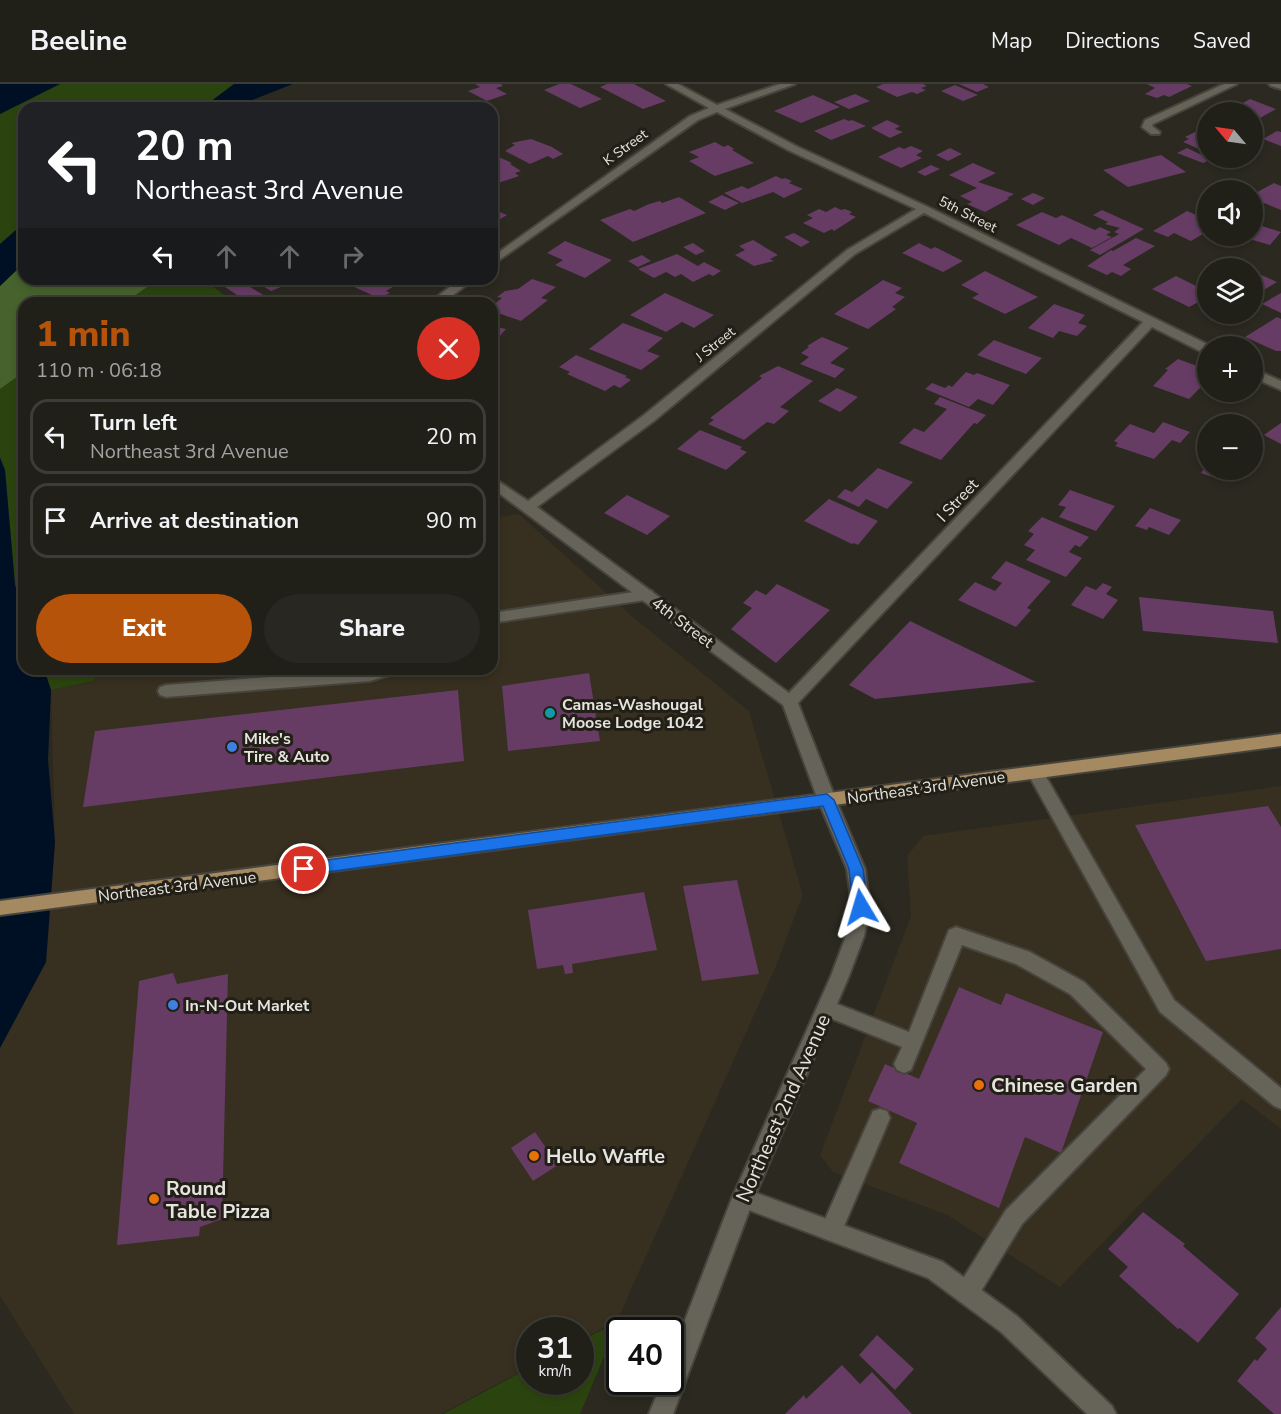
<!DOCTYPE html>
<meta charset="utf-8">
<style>
body{margin:0;font-family:"Nunito Sans",sans-serif;background:#282721;color:#f1f3f6;height:100vh;display:flex;flex-direction:column;font-size:22px;white-space:nowrap}
*{box-sizing:border-box;margin:0}
p{font-size:20px;color:#a2a2a2}
.icon{flex:none;width:33px;height:33px;fill:none;stroke:currentColor;stroke-width:2;stroke-linecap:round;stroke-linejoin:round}
.map{position:relative;flex:1;overflow:hidden}
.drawer{position:absolute;left:18px;top:213px;width:480px;height:378px;display:flex;flex-direction:column;background:#201f18;border-radius:18px;box-shadow:0 3px 9px #0003,0 0 0 2px #3d3d37}
.drawer>*{flex:none}
.guide{position:absolute;left:18px;top:18px;width:480px;height:183px;border-radius:18px;box-shadow:0 3px 9px #0003,0 0 0 2px #3d3d37;background:#202124;color:#fff;overflow:hidden}
.needle{width:39px;rotate:299deg}
.controls{position:absolute;left:1197px;top:18px;display:grid;gap:12px}
.controls a{display:grid;place-items:center;width:66px;height:66px;border-radius:50%;background:#201f18;box-shadow:0 3px 9px #0003,0 0 0 2px #3d3d37;font-size:30px}
.speed{position:absolute;left:516px;top:1233px;display:flex;gap:12px;font-size:30px;font-weight:700;text-align:center}
.speed>*{display:grid;place-content:center;width:78px;height:78px;border-radius:50%;background:#201f18;box-shadow:0 3px 9px #0003,0 0 0 2px #3d3d37;line-height:1}
.speed small{font-size:15px;font-weight:400}
.speed .limit{border:3px solid #111;border-radius:9px;background:#fff;color:#111}
.pin{position:absolute;display:grid;place-items:center;width:51px;height:51px;color:#fff;margin:-26px;border:3px solid #fff;border-radius:50%;box-shadow:0 2px 6px #0007}
.me{position:absolute;width:66px;margin:-33px;rotate:353deg;stroke-linejoin:round;filter:drop-shadow(0 0 4px #0008)}
.turn{display:flex;align-items:center;gap:21px;height:126px;padding:0 18px;font-size:27px}
.turn .icon{width:78px;height:78px;stroke-width:2.5}
.turn b{display:block;font-size:42px;line-height:51px}
.lanes{display:flex;align-items:center;height:57px;padding:0 18px;background:#0003;justify-content:center;gap:30px;direction:ltr}
.lanes .off{opacity:.35}
.round{display:grid;place-items:center;flex:none;width:63px;height:63px;border-radius:32px;background:#282721}
.overview{display:flex;align-items:center;justify-content:space-between;height:102px;padding:0 18px}
h1{font-size:36px;font-weight:800;line-height:45px;color:#b45309}
.action{display:flex;gap:12px;margin-top:auto;padding:12px 18px}
.action a{flex:1;height:69px;border-radius:36px;background:#b45309;color:#fff;font-size:24px;font-weight:800;line-height:69px;text-align:center}
.action a+a{background:#282721;color:#f1f3f6}
ul{padding:0;list-style:none}
li{display:flex;align-items:center;gap:18px;height:75px;margin:0 12px 9px;padding:0 6px;border:3px solid #3d3d37;border-radius:18px}
li div{flex:1}
li b{display:block;font-size:22px}
li em{font-style:normal}
header{display:flex;align-items:center;gap:36px;box-sizing:border-box;height:84px;padding:0 30px;background:#201f18;border-bottom:2px solid #3d3d37}
header strong{font-size:28px}
nav{display:flex;gap:33px;margin-inline-start:auto;font-size:21px}
.map>svg:first-child{display:block}
</style>
<header>
<strong>Beeline</strong>
<nav><a>Map</a><a>Directions</a><a>Saved</a></nav>
</header>
<div class="map">
<svg width="1281" height="1330" viewBox="0 0 1281 1330">
<rect width="100%" height="100%" fill="#2b2920"/>
<path fill="#372f1f" d="M519,430L633,533L749,627L803,811L776,882L617,1237L581,1256L580,1246H530L529,1283L441,1330H74L0,1212V964L46,878L55,758L51,606L93,597L101,585H492V434Z
M1281,702V1045L1242,1015L1060,1203L947,1131L833,1088L820,1071L911,832L907,772L923,752Z"/>
<path fill="#2b440f" d="M60,0H234L202,24H24V139L0,160V30Z
M159,195H203L235,219H124Z
M24,288V527L15,501L5,386L0,373V305Z
M44,585H101L93,597L51,606Z
M619,1237L580,1330H443L529,1284L530,1298H580L581,1257Z"/>
<path fill="#47622d" d="M24,179V195H159L124,219H24V288L0,305V202Z"/>
<path fill="#001024" d="M0,0H60L0,30Z
M234,0H293L232,24H202Z
M24,139V179L0,202V160Z
M0,374L5,386L15,501L24,527V585H44L51,606L48,676L55,758L46,878L0,964Z"/>
<path fill="#663c64" d="M475,0H501L503,2L496,4L507,10L487,17L468,7L480,3Z
M559,0H571L602,15L580,24L544,6Z
M607,0H634L666,17L643,25L600,3Z
M883,0H923L927,2L921,4L926,6L917,10L912,8L897,13L876,3Z
M959,0H983L989,3L977,8Z
M1147,0H1187L1192,2L1169,13L1164,11L1157,14L1145,10L1155,4Z
M955,1L978,11L963,17L941,7Z
M855,10L870,17L849,25L834,18Z
M813,11L840,23L801,39L774,27Z
M1250,15L1276,25L1255,37L1252,36V28H1242L1232,25Z
M844,35L849,37L852,36L866,42L831,56L814,47Z
M887,36L900,42L895,45L903,48L890,54L871,44Z
M1277,47L1281,48V62L1263,55Z
M1195,48L1208,52V69L1183,58L1189,55L1185,53Z
M531,55L552,63L563,70L553,75L548,72L530,80L505,67L515,61L511,59Z
M715,58L724,63L728,61L734,65L732,66L754,79L715,92L689,77L699,73L689,68Z
M911,62L923,67L916,71L922,74L901,84L878,73L899,63L904,65Z
M950,64L962,70L948,77L936,71Z
M1187,64L1208,74L1212,75L1203,79L1177,69Z
M492,70L512,79L510,80L521,87L515,89L519,92L495,100L492,98L495,94L492,92Z
M1161,71L1186,88L1128,103L1103,86Z
M973,79L996,89L978,98L1014,110L1007,114L1009,115L985,128L967,120L972,118L960,112L977,104L949,91Z
M931,81L940,85L925,92L917,88Z
M776,92L782,95L785,94L792,97L789,99L803,105L784,114L773,108L742,119L724,109L742,102L748,105Z
M1274,99L1281,102V126L1252,114V111Z
M1033,109L1045,114L1033,121L1021,115Z
M722,111L739,119L725,126L708,118Z
M679,113L706,129L633,158L600,136L630,125L634,127L649,120L660,117L662,119Z
M835,123L841,126L845,125L852,128L849,130L856,133L834,147L832,145L824,149L803,139L813,134L807,131L819,125L826,128Z
M492,125L507,131L492,140Z
M1102,126L1144,145L1100,171L1090,166L1119,150L1114,148L1120,144L1105,140L1108,138L1093,131Z
M1187,127L1208,136V147L1191,157L1174,149L1168,153L1153,147Z
M1042,128L1056,134L1062,131L1095,146L1100,143L1111,148L1106,151L1112,153L1092,164L1071,154L1059,161L1016,141Z
M1262,142L1281,148L1270,161L1249,155Z
M794,149L810,158L801,163L784,153Z
M1136,154L1155,162L1123,181L1131,185L1121,192L1112,188L1107,191L1087,182L1111,166L1113,167Z
M753,156L778,171L770,175L774,177L754,182L735,171L745,166L739,162Z
M565,157L612,176L585,194L555,181L563,176L547,169Z
M693,159L705,167L696,171L683,163Z
M919,159L931,165L935,163L963,177L943,188L902,169Z
M677,170L698,182L704,178L721,187L713,192L709,190L693,198L681,190L675,193L666,188L654,194L638,185Z
M642,171L651,177L638,183L628,177Z
M985,187L1038,213L1005,230L972,214L979,210L961,201Z
M1257,189L1277,198L1254,212L1252,191Z
M1176,192L1202,205L1208,202V213L1189,223L1152,205Z
M213,195H277L286,201L271,207L258,199L250,203L265,212L249,219Z
M337,195H406L386,207L390,209L382,213L377,211L374,212Z
M532,195L556,203L541,214L548,216L521,237L492,227V222L502,214L497,213L505,207L518,205Z
M883,196L902,204L895,209L905,213L892,223L896,225L868,245L834,230Z
M665,209L714,231L694,244L682,238L666,248L630,231Z
M1281,209V229L1262,220Z
M1054,220L1085,231L1078,239L1087,242L1077,252L1059,247L1053,254L1028,244Z
M1277,233L1281,235V267H1276L1245,253Z
M623,239L663,254L647,267L660,272L641,286L589,265Z
M492,242L506,245L492,261Z
M822,253L849,264L830,279L845,285L835,294L800,280L809,273L801,269L809,263L807,262Z
M994,256L1042,274L1026,290L977,271Z
M576,271L627,292L625,293L631,296L620,304L614,301L605,307L567,290L570,288L559,283Z
M1178,275L1208,286V296L1189,315L1153,302L1168,286L1165,285Z
M778,282L813,297L780,323L789,327L774,340L767,338L744,356L708,340L714,336L710,334L762,294L759,292Z
M966,288L974,291L977,289L1010,301L993,321L978,315L969,323L925,305L932,299L945,304L949,301L952,303Z
M837,304L858,313L840,328L818,317Z
M1218,308H1242L1232,320L1214,313Z
M940,313L986,331L977,340L974,339L941,376L899,359L914,344L924,348L947,325L934,320Z
M1163,338L1190,348L1180,359L1172,356L1154,375L1115,362L1118,359L1114,357L1130,340L1154,349Z
M1281,339V360L1264,351Z
M700,346L742,363L740,365L747,368L726,386L677,365Z
M1208,379V386H1224L1218,395L1201,389Z
M878,384L913,398L887,425L866,415L859,423L837,413L845,405L852,408Z
M1070,406L1115,422L1096,447L1059,433L1066,423L1058,421Z
M627,411L670,432L647,451L604,429Z
M829,415L878,437L858,461L854,459L852,460L804,437Z
M1150,424L1181,436L1169,451L1149,443L1147,446L1135,442Z
M1042,433L1089,453L1080,463L1075,461L1069,468L1082,474L1066,493L1026,476L1035,466L1024,461L1034,450L1028,447Z
M1006,477L1051,497L1027,524L1031,526L1016,543L958,516L975,498L995,507L1002,499L991,494Z
M1103,499L1112,503L1106,510L1118,516L1103,535L1071,521L1086,502L1096,506Z
M777,500L830,526L776,579L731,545L752,524L743,519L756,506L766,511Z
M1139,513L1273,527L1278,559L1143,547Z
M910,537L1036,598L875,615L849,601Z
M589,589L600,657L508,667L502,602Z
M458,606L464,677L83,723L95,647Z
M1268,722L1281,743V865L1206,877L1135,741Z
M737,796L759,890L702,897L683,802Z
M644,808L657,866L572,880L573,889L565,890L563,881L537,885L528,826Z
M173,889L177,900L228,890L222,1135L200,1143L199,1152L117,1161L139,897Z
M959,903L1001,921L1006,909L1103,948L1061,1069L1025,1053L999,1124L899,1079L917,1039L868,1017L885,980L919,995Z
M535,1048L558,1081L533,1097L511,1064Z
M1143,1128L1185,1160L1183,1162L1239,1210L1198,1259L1180,1244L1178,1245L1119,1192L1128,1183L1108,1165Z
M1281,1223V1330H1274L1237,1297L1255,1275L1257,1277L1267,1265L1255,1254Z
M877,1251L914,1285L895,1306L859,1271Z
M842,1281L860,1300L872,1288L912,1330H785L804,1311L806,1315Z"/>
<g fill="none" stroke-linecap="round" stroke-linejoin="round">
<g stroke="#46443c" stroke-width="4">
<path id="service" d="M1224,0H1237L1153,40L1152,42L1160,48L1159,50H1151L1142,43L1145,36Z
M647,506L652,507L654,511L652,515L492,539V529Z
M371,585H398L396,589L370,597L166,613L160,611L158,607L160,603L166,601Z
M1035,682L1041,684L1174,916L1281,1004V1025L1274,1022L1160,928L1027,688L1029,684Z
M956,843L1030,868L1084,898L1166,979L1169,985L1166,991L1022,1140L975,1217L967,1220L959,1217L956,1209L959,1201L1006,1126L1146,985L1070,910L1016,880L962,861L911,986L904,989L897,986L894,980L902,963L820,930L817,924L820,918L827,916L909,948L947,851L949,846Z
M880,1025L887,1027L890,1034L839,1154L831,1157L823,1154L820,1147L823,1140L873,1027Z"/>
</g>
<g stroke="#46443c" stroke-width="4">
<path id="minor" d="M666,0H678L717,21L780,0H795L725,25L798,63L928,123L1211,262H1208V270L1204,269L1152,243L798,619L836,716L833,721L827,723L821,721L818,716L783,621L492,404V393L528,417L644,331L847,166L916,125L790,67L717,28L698,36L492,181V173L690,32L709,24ZM924,129L1143,238L789,609L537,423L654,337L855,170Z
M1269,0H1281V5L1271,2Z
M460,195H474L443,219H429Z
M1252,284L1281,297V306L1252,293Z
M743,1104L943,1178L1017,1232L1112,1322L1116,1330H1087L1001,1248L928,1194L736,1121L732,1114L736,1107Z"/>
</g>
<g stroke="#46443c" stroke-width="4">
<path id="tertiary" d="M827,709L833,711L836,716L865,785L870,823L864,852L849,892L754,1114L673,1330H649L662,1298H670V1275L732,1114L831,892L846,852L852,823L847,785L818,716L821,711Z"/>
</g>
<g stroke="#46443c" stroke-width="4">
<path id="primary" d="M1281,650V662L0,831V817Z"/>
</g>
<use href="#service" fill="#666359" fill-rule="evenodd"/>
<use href="#minor" fill="#666359" fill-rule="evenodd"/>
<use href="#tertiary" fill="#666359" fill-rule="evenodd"/>
<use href="#primary" fill="#a58960" fill-rule="evenodd"/>
</g>
<path fill="#1a73e8" stroke="#114b97" stroke-width="1.5" d="M827,710L834,716L863,785L868,823L866,827H856L853,823L849,785L823,722L304,791L299,789L296,785L299,781L304,779Z"/>
<circle fill="#0f9aa8" stroke="#221f17" stroke-width="2" cx="550" cy="629" r="6"/>
<g fill="#3f7fe0" stroke="#221f17" stroke-width="2">
<circle cx="232" cy="663" r="6"/>
<circle cx="173" cy="921" r="6"/>
</g>
<g fill="#e8710a" stroke="#221f17" stroke-width="2">
<circle cx="979" cy="1001" r="6"/>
<circle cx="534" cy="1072" r="6"/>
<circle cx="154" cy="1115" r="6"/>
</g>
<g text-anchor="middle" stroke-width="6" stroke-linejoin="round" paint-order="stroke">
<g font-size="14" fill="#e6e4de" stroke="#221f17">
<text transform="translate(625 63) rotate(-36)" y="5">K Street</text>
<text transform="translate(968 130) rotate(27)" y="5">5th Street</text>
<text transform="translate(715 260) rotate(-39)" y="5">J Street</text>
</g>
<g font-size="16" fill="#e6e4de" stroke="#221f17">
<text transform="translate(957 416) rotate(-47)" y="6">I Street</text>
<text transform="translate(683 538) rotate(37)" y="6">4th Street</text>
<text transform="translate(926 703) rotate(-8)" y="6">Northeast 3rd Avenue</text>
<text transform="translate(177 802) rotate(-7)" y="6">Northeast 3rd Avenue</text>
</g>
<g font-size="16" font-weight="bold" fill="#e6e4de" stroke="#221f17" text-anchor="start">
<text x="562" y="626">Camas-Washougal<tspan x="562" dy="18">Moose Lodge 1042</tspan></text>
<text x="244" y="660">Mike's<tspan x="244" dy="18">Tire &amp; Auto</tspan></text>
<text x="185" y="927">In-N-Out Market</text>
</g>
<g font-size="20" font-weight="bold" fill="#e6e4de" stroke="#221f17" text-anchor="start">
<text x="991" y="1008">Chinese Garden</text>
<text x="546" y="1079">Hello Waffle</text>
<text x="166" y="1111">Round<tspan x="166" dy="23">Table Pizza</tspan></text>
</g>
<g font-size="20" fill="#e6e4de" stroke="#221f17">
<text transform="translate(783 1024) rotate(-66)" y="7">Northeast 2nd Avenue</text>
</g>
</g>
</svg>
<div class="controls">
<a><svg class="needle" viewBox="-14 -14 28 28"><path d="M0-13l5 13h-10z" fill="#e53935"/><path d="M0 13l5-13h-10z" fill="#a2a2a2"/></svg></a>
<a><svg class="icon" aria-label="sound" viewBox="0 0 24 24"><path d="M4 9h4l5-4v14l-5-4H4zM17 9q2 3 0 6"/></svg></a>
<a><svg class="icon" aria-label="layers" viewBox="0 0 24 24"><path d="M12 4l9 5-9 5-9-5zM3 14l9 5 9-5"/></svg></a>
<a>+</a>
<a>−</a>
</div>
<div class="speed"><div>31<small>km/h</small></div><div class="limit">40</div></div>
<div class="pin" style="left:304px;top:785px;background:#d93025"><svg class="icon" aria-label="arrive" viewBox="0 0 24 24"><path d="M6 21V4h12l-3 4 3 4H6"/></svg></div>
<svg class="me" style="left:861px;top:823px" viewBox="-20 -20 40 40"><path d="M0-17L14 15 0 8-14 15z" fill="#1a73e8" stroke="#fff" stroke-width="4"/></svg>
<div class="guide">
<div class="turn"><svg class="icon" aria-label="left" viewBox="0 0 24 24"><path d="M17 20v-9H6M10 6l-5 5 5 5"/></svg><div><b>20 m</b>Northeast 3rd Avenue</div></div>
<div class="lanes"><svg class="icon" aria-label="left" viewBox="0 0 24 24"><path d="M17 20v-9H6M10 6l-5 5 5 5"/></svg><svg class="icon off" aria-label="ahead" viewBox="0 0 24 24"><path d="M12 20V5M6 11l6-6 6 6"/></svg><svg class="icon off" aria-label="ahead" viewBox="0 0 24 24"><path d="M12 20V5M6 11l6-6 6 6"/></svg><svg class="icon off" aria-label="right" viewBox="0 0 24 24"><path d="M7 20v-9h11M14 6l5 5-5 5"/></svg></div>
</div>
<section class="drawer">
<div class="overview"><div><h1>1 min</h1><p>110 m · 06:18</p></div><a class="round" style="background:#d93025;color:#fff"><svg class="icon" aria-label="close" viewBox="0 0 24 24"><path d="M6 6l12 12M18 6L6 18"/></svg></a></div>
<ul>
<li><svg class="icon" aria-label="left" viewBox="0 0 24 24"><path d="M17 20v-9H6M10 6l-5 5 5 5"/></svg><div><b>Turn left</b><p>Northeast 3rd Avenue</p></div><em>20 m</em></li>
<li><svg class="icon" aria-label="arrive" viewBox="0 0 24 24"><path d="M6 21V4h12l-3 4 3 4H6"/></svg><div><b>Arrive at destination</b></div><em>90 m</em></li>
</ul>
<div class="action"><a>Exit</a><a>Share</a></div>
</section>
</div>
